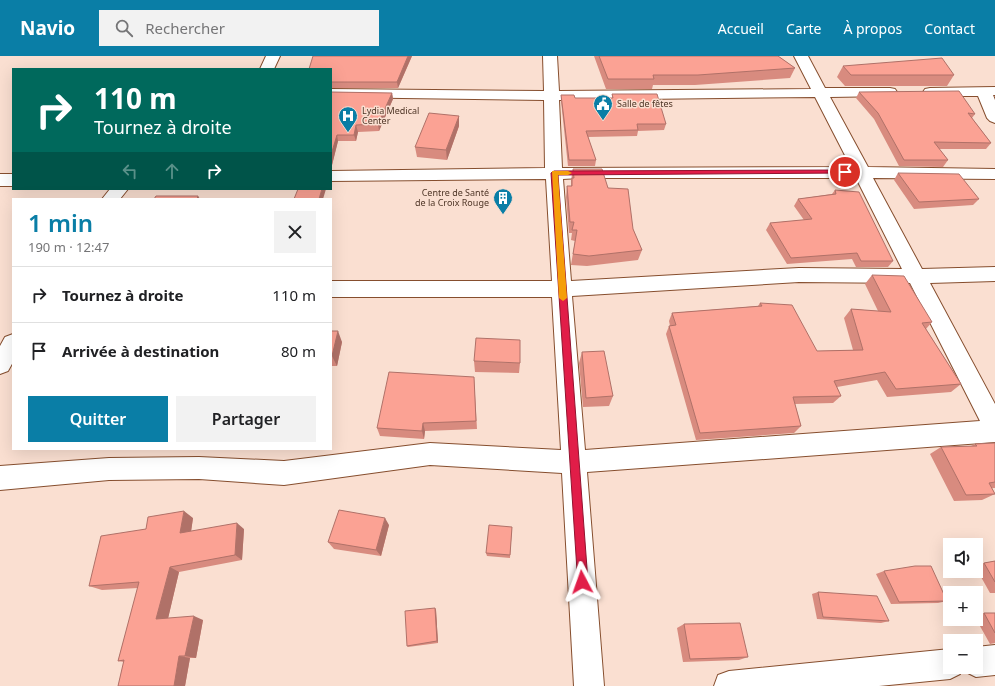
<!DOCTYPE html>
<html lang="fr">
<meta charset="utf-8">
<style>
body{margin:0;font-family:"Noto Sans",sans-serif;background:#f2f2f2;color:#202124;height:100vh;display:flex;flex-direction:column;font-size:15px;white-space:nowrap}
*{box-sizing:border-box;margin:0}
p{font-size:13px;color:#757577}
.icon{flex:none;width:22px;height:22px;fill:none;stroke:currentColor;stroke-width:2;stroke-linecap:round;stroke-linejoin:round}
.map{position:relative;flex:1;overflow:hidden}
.sheet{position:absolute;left:12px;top:142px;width:320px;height:252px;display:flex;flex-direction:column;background:#fff;border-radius:0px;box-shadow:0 4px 16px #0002}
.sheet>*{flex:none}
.hud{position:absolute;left:12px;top:12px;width:320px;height:122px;border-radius:0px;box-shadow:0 4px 16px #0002;background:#00695c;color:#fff;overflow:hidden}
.tools{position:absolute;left:943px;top:482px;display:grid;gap:8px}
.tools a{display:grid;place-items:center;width:40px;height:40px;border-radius:0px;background:#fff;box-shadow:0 4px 16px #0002;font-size:20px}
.pin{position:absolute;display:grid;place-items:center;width:34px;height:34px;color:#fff;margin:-17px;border:2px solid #fff;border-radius:50%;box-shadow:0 1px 4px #0007}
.me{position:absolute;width:44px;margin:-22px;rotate:356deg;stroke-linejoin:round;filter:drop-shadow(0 0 3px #0008)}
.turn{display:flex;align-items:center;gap:14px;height:84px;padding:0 16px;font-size:18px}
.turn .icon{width:52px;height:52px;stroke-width:2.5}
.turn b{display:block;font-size:28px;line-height:34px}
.lanes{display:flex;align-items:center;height:38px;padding:0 16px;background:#0003;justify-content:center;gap:20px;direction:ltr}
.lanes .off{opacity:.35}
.round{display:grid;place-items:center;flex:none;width:42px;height:42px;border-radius:0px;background:#f2f2f2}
.overview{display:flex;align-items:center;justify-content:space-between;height:68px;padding:0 16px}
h1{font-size:24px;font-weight:600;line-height:30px;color:#0a7ea6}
.action{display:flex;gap:8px;margin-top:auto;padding:8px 16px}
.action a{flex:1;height:46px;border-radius:0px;background:#0a7ea6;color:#fff;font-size:16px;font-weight:600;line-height:46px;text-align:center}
.action a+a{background:#f2f2f2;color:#202124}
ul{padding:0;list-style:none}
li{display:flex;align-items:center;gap:12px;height:56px;padding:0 16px;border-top:1px solid #e0e0e0}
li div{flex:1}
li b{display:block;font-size:15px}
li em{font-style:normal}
header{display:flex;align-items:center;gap:24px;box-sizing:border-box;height:56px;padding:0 20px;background:#0a7ea6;color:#fff}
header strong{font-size:19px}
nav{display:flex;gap:22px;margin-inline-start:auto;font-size:14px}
.search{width:280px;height:36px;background:#f2f2f2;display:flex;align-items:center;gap:10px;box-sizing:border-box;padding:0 14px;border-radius:0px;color:#757577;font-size:15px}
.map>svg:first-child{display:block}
</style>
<header>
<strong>Navio</strong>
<div class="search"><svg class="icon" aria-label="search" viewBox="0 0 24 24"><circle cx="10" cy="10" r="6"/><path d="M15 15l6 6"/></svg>Rechercher</div>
<nav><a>Accueil</a><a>Carte</a><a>À propos</a><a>Contact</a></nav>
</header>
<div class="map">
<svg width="995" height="630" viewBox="0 0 995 630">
<rect width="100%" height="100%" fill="#fadfd1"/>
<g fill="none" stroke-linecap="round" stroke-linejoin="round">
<g stroke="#864e2e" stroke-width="2">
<path id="minor" d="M266,0H280L274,13H260Z
M543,0H557L559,35L811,33L794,0H808L825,32H890L895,33L897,36L895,39L890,40L830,41L868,111L995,113V123L873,122L922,213L995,211V225L930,227L995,348V386L587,416L604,630H574L562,417L430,409L284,429L199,423L109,424L0,434V410L109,402L199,401L284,405L430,387L561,394L552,241H331V225H552L546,123L331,125V115L545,112L544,44L331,41V33L544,35ZM815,41L851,111L562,112L559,44ZM580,122H856L902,213L799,212L571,225L563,123ZM799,226L910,227L980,365L585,394L572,240Z
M995,31V39H993L995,44V67L990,65L987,62L978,40H930L925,39L923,36L925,33L930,32Z
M0,118H13V130H0Z
M110,133H128L120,143H102Z
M13,278V306L8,315L0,318V290L5,281Z
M995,589V619L976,621L966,616L963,611L960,618L950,623L879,630H714L718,619L729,615L950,593V611H976V591Z"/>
</g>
<use href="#minor" fill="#fff" fill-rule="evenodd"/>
</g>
<path fill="#d88b7f" d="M412,0L398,32H331V13Z
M594,0H778L795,12L790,22L695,29H653L652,33H606Z
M843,10L954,19L947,30H845L837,21Z
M331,36L392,37L393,43L379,75L358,76L356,85H338L331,113Z
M859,36L975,58L972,62L991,87L986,93H939L948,104L943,111L899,110L874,63L856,42Z
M612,38L666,68L664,74L638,75L637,80L588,81L596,104L595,110H568L561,45V39L575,42H612Z
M459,60V70L447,104L417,101L415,91Z
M573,113L608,132L633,173L642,194L638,204L587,210L571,209L575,185L571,184L572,177H569L566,141L567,130H571V124Z
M898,117L979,143L973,149L914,153L894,124Z
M835,134L893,205L888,211H856L852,203L787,208L766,174L770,167L804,164L794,150L798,143L832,138Z
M872,219L932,266L926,273L961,328L951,336L887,341L877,324L837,331L841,340L833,347L795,348L801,370L794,377L696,384L666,278L669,270H670L669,265L672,257L758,250L760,247L817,295L853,294L844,262L851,253L878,255L865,228Z
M331,275L342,286L337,310H331Z
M582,296L613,340L609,350L583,351L579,307Z
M474,305L520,307L519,317L475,316Z
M474,321L477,373L425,375L424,383L380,380L377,372Z
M995,387V432H992L995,438L982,444L954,445L930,398L941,391L971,390L975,388Z
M193,462L191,475L244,473L242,504L179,516L168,562L203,564L196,602H190L185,630H118L124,606L118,605L138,532L102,534L89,530L146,473Z
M389,469L381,500L334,493L328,486Z
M512,471L510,502L487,500L486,497Z
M995,505V537H990L976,512V509L984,507Z
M884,515L947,545L938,547L891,548L876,518Z
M818,536L889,565L881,567L817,563L812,538Z
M435,552L436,554L438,587L408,591L407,590Z
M984,557H995V587L990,588L976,563V559Z
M684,568L748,601L739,604L683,606L677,572Z"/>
<path fill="#b07168" d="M408,0H412L398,32L397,26Z
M392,37L393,43L379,75L378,68Z
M459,60V70L447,104L446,94Z
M356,69L358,76L356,85L354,79Z
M337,79L338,85L331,113V99Z
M322,133H326L323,143H319Z
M198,140L200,143H197Z
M338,275L342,286L337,310L332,300Z
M423,367L425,375L424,383L422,375Z
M184,455L193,462L190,483L180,477Z
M385,462L389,469L381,500L376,494Z
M237,467L244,473L242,504L235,499Z
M170,511L179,516L167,567L156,563Z
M435,552L436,554L438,587L437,585Z
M194,560L203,564L196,602L185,600Z
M179,600L190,602L185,630H174Z"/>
<path fill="#fba294" stroke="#b07168" d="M313,0H408L397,26H331V13H309Z
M599,0H778L795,12L698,19H653L654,23H608Z
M942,2L954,19H851L843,10Z
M959,35L975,58L968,57L991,87L934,86L948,104H904L878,57L859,36Z
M331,36L392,37L378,68L356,69L354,79H337L331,99Z
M612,38H657L666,68H637L638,74L586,75L596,104H569L561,39H574L575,42H613Z
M429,57L459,60L446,94L415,91Z
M573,113H602L608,132L628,133L633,173L642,194L589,200L573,198L577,174H572L574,166H570L567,130H572V122H574Z
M898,117L959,118L979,143L919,146Z
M298,133H322L319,143H294Z
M835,134L859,136L893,205H861L857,197L791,202L770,167L812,163L798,143L836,138Z
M156,140H198L197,143H154Z
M872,219L904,220L932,266L922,267L961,328L896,333L885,316L834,325L841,340L793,341L801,370L700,377L669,270L676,269L672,257L762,250L760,247L792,249L817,295L863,294L851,253L891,256Z
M331,275H338L332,300H331Z
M476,282L520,284V307L474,305Z
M604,295L613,340L586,342L582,296Z
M389,316L474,321L476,365L423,367L422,375L377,372Z
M995,387V426L989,427L995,438L966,439L941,391L977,390L975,388Z
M339,454L385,462L376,494L328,486Z
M184,455L180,477L237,467L235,499L170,511L156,563L194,560L185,600H179L174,630H118L124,604L118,605L139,526L89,530L101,480L146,473L148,461Z
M489,469L512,471L510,499L486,497Z
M995,505V526L984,507Z
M915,510H931L947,545L899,546L884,515Z
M818,536L877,540L889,565L823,561Z
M435,552L437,585L407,590L405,555Z
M984,557H995V577Z
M740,567L748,601L690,603L684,568Z"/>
<path fill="#e11d48" stroke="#92132f" d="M845,114H847V117L558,119L588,526L586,530L582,531L578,530L551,117L554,115Z"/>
<path fill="#f59e0b" d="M552,115H568L572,117L568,119H558L567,242L563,245L559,242Z"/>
<defs>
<g id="civic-pin" transform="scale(1)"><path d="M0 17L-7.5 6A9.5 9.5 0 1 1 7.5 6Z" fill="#0a7ea6" stroke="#fadfd1"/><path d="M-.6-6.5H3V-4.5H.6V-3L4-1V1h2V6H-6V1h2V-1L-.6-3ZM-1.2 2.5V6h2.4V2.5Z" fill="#fff"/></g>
<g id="hospital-pin" transform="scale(1)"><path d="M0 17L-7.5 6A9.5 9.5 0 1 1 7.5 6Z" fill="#0a7ea6" stroke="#fadfd1"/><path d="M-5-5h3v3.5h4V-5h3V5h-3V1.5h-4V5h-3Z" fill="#fff"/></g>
<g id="building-pin" transform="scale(1)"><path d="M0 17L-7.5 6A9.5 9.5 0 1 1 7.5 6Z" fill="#0a7ea6" stroke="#fadfd1"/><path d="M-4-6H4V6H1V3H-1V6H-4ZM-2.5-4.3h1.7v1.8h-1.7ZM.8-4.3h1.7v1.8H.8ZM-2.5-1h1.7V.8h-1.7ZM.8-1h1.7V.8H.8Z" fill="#fff"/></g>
</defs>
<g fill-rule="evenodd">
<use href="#civic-pin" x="603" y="48"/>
<use href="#hospital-pin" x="348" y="60"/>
<use href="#building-pin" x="503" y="142"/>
</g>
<g text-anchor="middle" stroke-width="3" stroke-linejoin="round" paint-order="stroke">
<g font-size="9" fill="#4e3526" stroke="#fadfd1" text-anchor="start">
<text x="617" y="51">Salle de fêtes</text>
<text x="362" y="58">Lydia Medical<tspan x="362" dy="10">Center</tspan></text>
<text x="489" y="140" text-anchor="end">Centre de Santé<tspan x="489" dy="10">de la Croix Rouge</tspan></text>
</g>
</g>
</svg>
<div class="tools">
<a><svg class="icon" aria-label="sound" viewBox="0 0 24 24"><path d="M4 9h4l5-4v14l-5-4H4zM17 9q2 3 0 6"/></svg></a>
<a>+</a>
<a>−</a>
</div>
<div class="pin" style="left:845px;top:116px;background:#d93025"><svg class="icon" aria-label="arrive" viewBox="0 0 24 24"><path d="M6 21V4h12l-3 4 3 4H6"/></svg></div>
<svg class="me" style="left:582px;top:526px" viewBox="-20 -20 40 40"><path d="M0-17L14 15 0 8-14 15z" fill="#e11d48" stroke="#fff" stroke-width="4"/></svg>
<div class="hud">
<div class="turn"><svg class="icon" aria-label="right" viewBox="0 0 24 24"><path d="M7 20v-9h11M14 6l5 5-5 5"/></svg><div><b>110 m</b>Tournez à droite</div></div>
<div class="lanes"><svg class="icon off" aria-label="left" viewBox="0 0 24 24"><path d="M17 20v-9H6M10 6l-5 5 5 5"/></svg><svg class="icon off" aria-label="ahead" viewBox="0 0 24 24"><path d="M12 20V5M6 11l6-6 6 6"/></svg><svg class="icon" aria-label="right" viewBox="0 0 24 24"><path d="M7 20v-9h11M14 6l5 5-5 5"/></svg></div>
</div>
<section class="sheet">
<div class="overview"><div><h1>1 min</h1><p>190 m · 12:47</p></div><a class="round"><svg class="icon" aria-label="close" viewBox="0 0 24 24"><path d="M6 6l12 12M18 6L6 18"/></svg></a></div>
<ul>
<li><svg class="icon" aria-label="right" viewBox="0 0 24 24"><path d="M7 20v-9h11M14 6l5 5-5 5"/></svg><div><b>Tournez à droite</b></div><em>110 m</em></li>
<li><svg class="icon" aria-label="arrive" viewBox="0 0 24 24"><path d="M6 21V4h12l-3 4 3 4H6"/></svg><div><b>Arrivée à destination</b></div><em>80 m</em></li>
</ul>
<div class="action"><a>Quitter</a><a>Partager</a></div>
</section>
</div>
